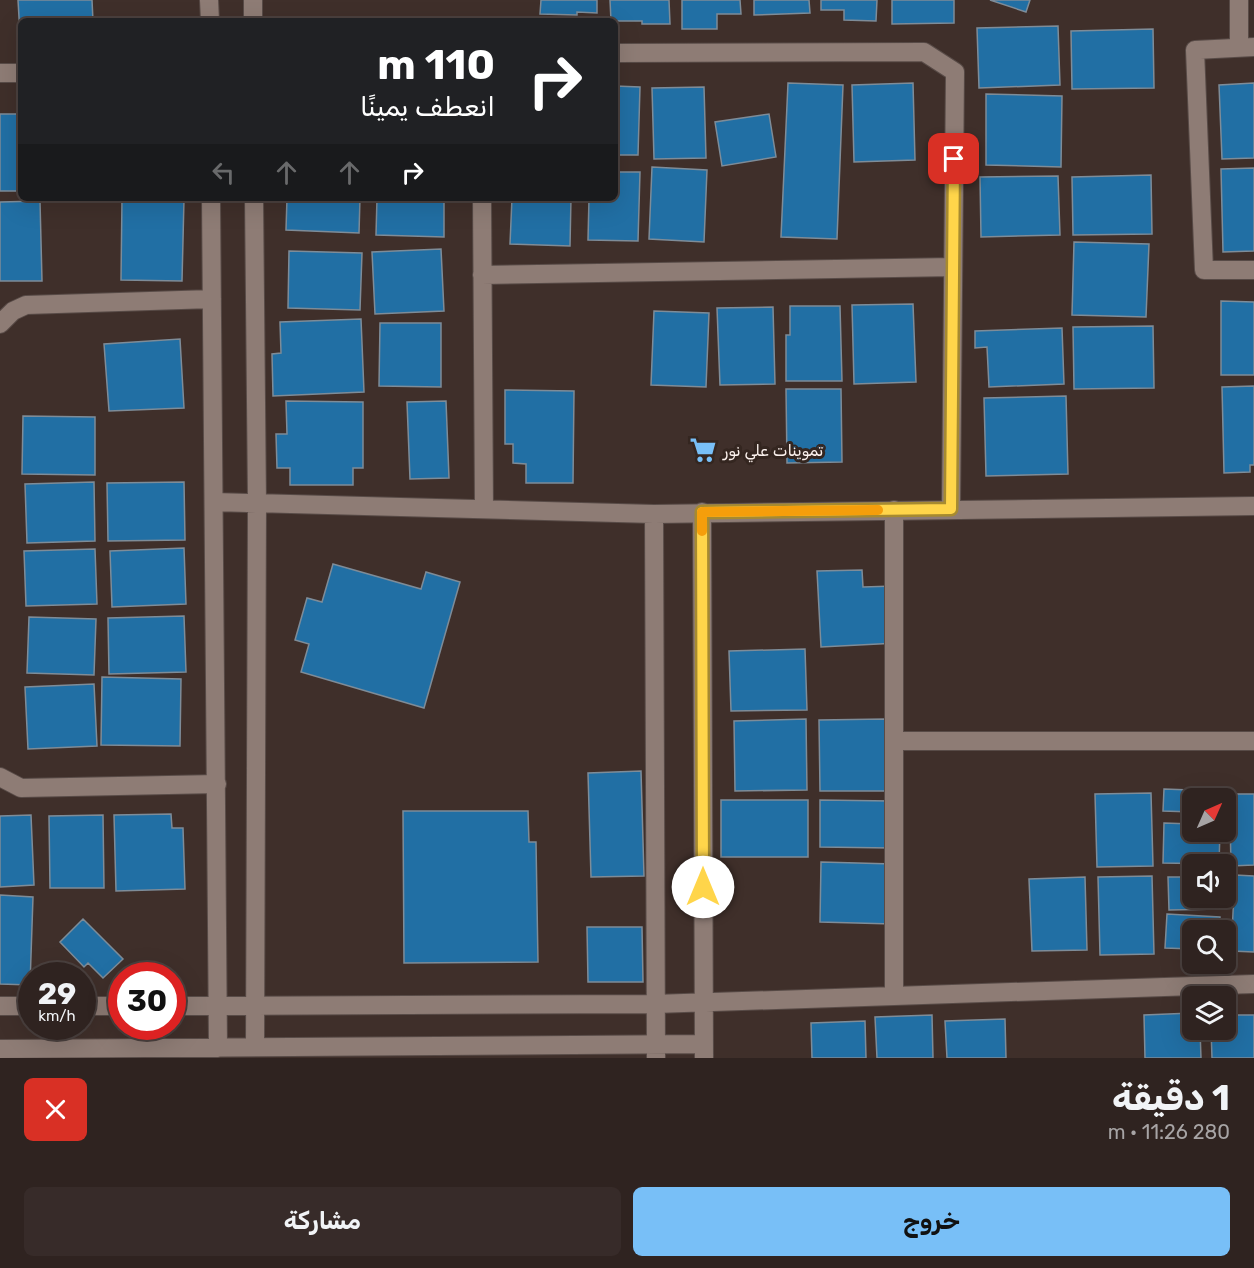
<!DOCTYPE html>
<html lang="ar">
<meta charset="utf-8">
<style>
body{margin:0;font-family:Rubik,Cairo,sans-serif;background:#372b29;color:#f1f3f6;direction:rtl;height:100vh;display:flex;flex-direction:column;font-size:22px;white-space:nowrap}
*{box-sizing:border-box;margin:0}
p{font-size:20px;color:#a7a4a5}
.icon{flex:none;width:33px;height:33px;fill:none;stroke:currentColor;stroke-width:2;stroke-linecap:round;stroke-linejoin:round}
.map{position:relative;height:1058px;overflow:hidden;direction:ltr}
.drawer{display:flex;flex-direction:column;background:#2f2320;flex:1}
.drawer>*{flex:none}
.top-card{position:absolute;left:18px;top:18px;width:600px;height:183px;border-radius:9px;box-shadow:0 6px 24px #0002,0 0 0 2px #4a403e;direction:rtl;background:#202124;color:#fff;overflow:hidden}
.needle{width:39px;rotate:45deg}
.tools{position:absolute;left:1182px;top:788px;display:grid;gap:12px}
.tools a{display:grid;place-items:center;width:54px;height:54px;border-radius:9px;background:#2f2320;box-shadow:0 6px 24px #0002,0 0 0 2px #4a403e;font-size:30px}
.speed{position:absolute;left:18px;top:962px;display:flex;gap:12px;font-size:30px;font-weight:700;text-align:center}
.speed>*{display:grid;place-content:center;width:78px;height:78px;border-radius:50%;background:#2f2320;box-shadow:0 6px 24px #0002,0 0 0 2px #4a403e;line-height:1}
.speed small{font-size:15px;font-weight:400}
.speed .limit{border:9px solid #d22;background:#fff;color:#111}
.pin{position:absolute;display:grid;place-items:center;width:51px;height:51px;color:#fff;margin:-26px;border-radius:12px;box-shadow:0 3px 9px #0006}
.me{position:absolute;width:66px;margin:-33px;rotate:0deg;stroke-linejoin:round;filter:drop-shadow(0 0 4px #0008)}
.turn{display:flex;align-items:center;gap:21px;height:126px;padding:0 24px;font-size:27px}
.turn .icon{width:78px;height:78px;stroke-width:2.5}
.turn b{display:block;font-size:42px;line-height:51px}
.lanes{display:flex;align-items:center;height:57px;padding:0 24px;background:#0003;justify-content:center;gap:30px;direction:ltr}
.lanes .off{opacity:.35}
.round{display:grid;place-items:center;flex:none;width:63px;height:63px;border-radius:9px;background:#372b29}
.head{display:flex;align-items:center;justify-content:space-between;height:102px;padding:0 24px}
h1{font-size:36px;font-weight:700;line-height:45px}
.button{display:flex;gap:12px;margin-top:auto;padding:12px 24px}
.button a{flex:1;height:69px;border-radius:9px;background:#78bff7;color:#111;font-size:24px;font-weight:700;line-height:69px;text-align:center}
.button a+a{background:#372b29;color:#f1f3f6}
.map>svg:first-child{display:block}
</style>
<div class="map">
<svg width="1254" height="1058" viewBox="0 0 1254 1058">
<rect width="100%" height="100%" fill="#3f2f2a"/>
<path fill="#216fa4" stroke="#7e8c98" stroke-width="1.5" d="M18,0H92L93,21H21V52Z
M541,0H597V13L577,12V15L540,14Z
M610,0H669L670,24H642V21H611Z
M682,0H740L741,14H717V29H682Z
M754,0H809L810,13L754,15Z
M821,0H877L876,21L844,20V10H821Z
M892,0H954V23L892,24Z
M990,0H1030L1026,12Z
M1058,26L1060,85L979,88L977,28Z
M1153,29L1154,88L1072,89L1071,31Z
M788,83L843,85L837,239L781,237Z
M913,83L915,160L854,162L852,85Z
M1254,83V158L1222,159L1219,85Z
M615,86L640,87L638,155H615Z
M704,87L706,158L654,159L652,88Z
M986,94L1062,96L1061,167L986,165Z
M0,114H21V191H0Z
M769,114L776,157L722,166L715,122Z
M652,167L707,170L704,242L649,239Z
M1254,168V251L1223,252L1221,169Z
M615,172H640L638,241L588,240L589,198H615Z
M1151,175L1152,234L1073,235L1072,177Z
M1058,176L1060,235L981,237L980,177Z
M122,198L184,199L182,281L121,280Z
M287,198H360L359,233L286,230Z
M377,198H444V237L376,235Z
M512,198H571L570,246L510,244Z
M40,201L42,281H0V202Z
M1074,242L1149,244L1146,317L1072,315Z
M441,249L444,311L375,314L372,252Z
M289,251L362,253L360,310L288,308Z
M1221,301L1254,302V375H1221Z
M913,304L916,382L854,384L852,305Z
M790,306H840L842,381H786V335H790Z
M773,307L775,384L720,385L717,308Z
M654,311L709,313L706,387L651,385Z
M361,319L364,392L273,396L272,354L281,353L280,322Z
M380,323H441V387L379,386Z
M1153,326L1154,388L1074,389L1073,327Z
M1062,328L1064,384L989,387L987,347L975,348V331Z
M180,339L184,408L109,411L104,344Z
M1254,386V465H1250V472L1224,473L1222,387Z
M786,389H841L842,462L787,463Z
M505,390L574,391L573,483H526V464L513,463V444H505Z
M1066,396L1068,474L986,476L984,398Z
M286,401L363,402V468H353V485H290V468H277L276,434H287Z
M446,401L449,478L410,479L407,402Z
M23,416L95,417V475L22,474Z
M94,482L95,541L27,543L25,484Z
M184,482L185,540L108,541L107,483Z
M184,548L186,604L112,607L110,551Z
M95,549L97,604L26,606L24,551Z
M333,564L421,589L426,572L460,582L424,708L301,672L309,644L295,640L307,598L322,602Z
M862,570L863,587L894,586L897,643L821,647L817,571Z
M184,616L186,672L109,674L108,618Z
M29,617L96,619L94,675L27,673Z
M805,649L807,710L731,711L729,651Z
M102,677L181,679L180,746L101,745Z
M94,684L97,746L28,749L25,687Z
M806,719L807,790L735,791L734,721Z
M885,719L886,791H820L819,720Z
M641,771L644,876L591,877L588,773Z
M1164,789L1217,791V798H1192V812L1163,811Z
M1151,793L1153,866L1097,867L1095,794Z
M1233,794H1254V865L1231,866L1230,819H1233Z
M721,800H808V857H721Z
M820,800L891,801V848L820,847Z
M403,811H528L529,842H536L538,962L404,963Z
M171,814L172,828H183L185,889L116,891L114,815Z
M31,815L34,885L0,887V816Z
M103,815L104,888H50L49,816Z
M1164,823L1192,824V831H1220L1219,864L1163,863Z
M821,862L893,864L892,924L820,922Z
M1235,875L1254,876V952L1231,951Z
M1152,876L1154,954L1100,955L1098,877Z
M1085,877L1087,950L1032,951L1029,879Z
M1168,877H1192V897H1219L1220,909L1169,910Z
M0,895L33,897L30,985L0,984Z
M1167,914L1220,917V930H1192V949L1165,948Z
M83,919L123,959L103,978L88,963L84,967L60,942Z
M587,927H642L643,982H588Z
M1192,1013V1029H1200L1201,1058H1145L1144,1015Z
M932,1015L933,1058H877L875,1017Z
M1226,1015H1254V1058H1212L1211,1029H1226Z
M1005,1019L1006,1058H947L945,1021Z
M865,1021L866,1058H812L811,1023Z"/>
<g fill="none" stroke-linecap="round" stroke-linejoin="round">
<g stroke="#584b47" stroke-width="20">
<path id="minor" d="M209,0L210,21
M253,0V21
M1239,0V47
M1254,47L1195,50L1204,270H1254
M615,53L924,52L955,72L951,509
M0,73H21
M211,198L218,1048
M254,198L257,503L255,1047
M482,198L484,509
M482,275L953,267
M0,324L13,311L26,305L212,299
M214,502L654,514L1254,506
M894,510V996L1254,984
M702,512L704,1058
M654,514L656,1058
M894,741H1254
M0,777L21,788L217,784
M0,1006H32
M82,1006H122
M172,1006L655,1004L894,996
M0,1049L704,1044"/>
</g>
<use href="#minor" stroke="#8e7c75" stroke-width="18"/>
</g>
<g fill="none" stroke-linecap="round" stroke-linejoin="round">
<g stroke="#a68a30" stroke-width="15">
<path id="route" d="M703,887L702,512L951,509L954,159"/>
</g>
<use href="#route" stroke="#ffd54a" stroke-width="10"/>
<path stroke="#f59e0b" stroke-width="10" d="M702,531V512L878,510"/>
</g>
<defs>
<g id="supermarket-bare" transform="scale(2.07)"><path d="M-6-5.5h2.5l.6 2H6L4.5 2H-2.5L-4.4-4H-6ZM-1.5 3.2a1.3 1.3 0 1 0 .1 0ZM3 3.2a1.3 1.3 0 1 0 .1 0Z" fill="#78bff7" stroke="#342620" stroke-width="2.5" paint-order="stroke"/></g>
</defs>
<g fill-rule="evenodd">
<use href="#supermarket-bare" x="703" y="450"/>
</g>
<g text-anchor="middle" stroke-width="6" stroke-linejoin="round" paint-order="stroke">
<g font-size="16" fill="#fbf1ed" stroke="#342620" text-anchor="start">
<text x="723" y="456">تموينات علي نور</text>
</g>
</g>
</svg>
<div class="tools">
<a><svg class="needle" viewBox="-14 -14 28 28"><path d="M0-13l5 13h-10z" fill="#e53935"/><path d="M0 13l5-13h-10z" fill="#a7a4a5"/></svg></a>
<a><svg class="icon" aria-label="sound" viewBox="0 0 24 24"><path d="M4 9h4l5-4v14l-5-4H4zM17 9q2 3 0 6"/></svg></a>
<a><svg class="icon" aria-label="search" viewBox="0 0 24 24"><circle cx="10" cy="10" r="6"/><path d="M15 15l6 6"/></svg></a>
<a><svg class="icon" aria-label="layers" viewBox="0 0 24 24"><path d="M12 4l9 5-9 5-9-5zM3 14l9 5 9-5"/></svg></a>
</div>
<div class="speed"><div>29<small>km/h</small></div><div class="limit">30</div></div>
<div class="pin" style="left:954px;top:159px;background:#d93025"><svg class="icon" aria-label="arrive" viewBox="0 0 24 24"><path d="M6 21V4h12l-3 4 3 4H6"/></svg></div>
<svg class="me" style="left:703px;top:887px" viewBox="-20 -20 40 40"><circle r="19" fill="#fff"/><path d="M0-13L10 11 0 6-10 11z" fill="#ffd54a"/></svg>
<div class="top-card">
<div class="turn"><svg class="icon" aria-label="right" viewBox="0 0 24 24"><path d="M7 20v-9h11M14 6l5 5-5 5"/></svg><div><b>110 m</b>انعطف يمينًا</div></div>
<div class="lanes"><svg class="icon off" aria-label="left" viewBox="0 0 24 24"><path d="M17 20v-9H6M10 6l-5 5 5 5"/></svg><svg class="icon off" aria-label="ahead" viewBox="0 0 24 24"><path d="M12 20V5M6 11l6-6 6 6"/></svg><svg class="icon off" aria-label="ahead" viewBox="0 0 24 24"><path d="M12 20V5M6 11l6-6 6 6"/></svg><svg class="icon" aria-label="right" viewBox="0 0 24 24"><path d="M7 20v-9h11M14 6l5 5-5 5"/></svg></div>
</div>
</div>
<section class="drawer">
<div class="head"><div><h1>1 دقيقة</h1><p>280 m · 11:26</p></div><a class="round" style="background:#d93025;color:#fff"><svg class="icon" aria-label="close" viewBox="0 0 24 24"><path d="M6 6l12 12M18 6L6 18"/></svg></a></div>
<div class="button"><a>خروج</a><a>مشاركة</a></div>
</section>
